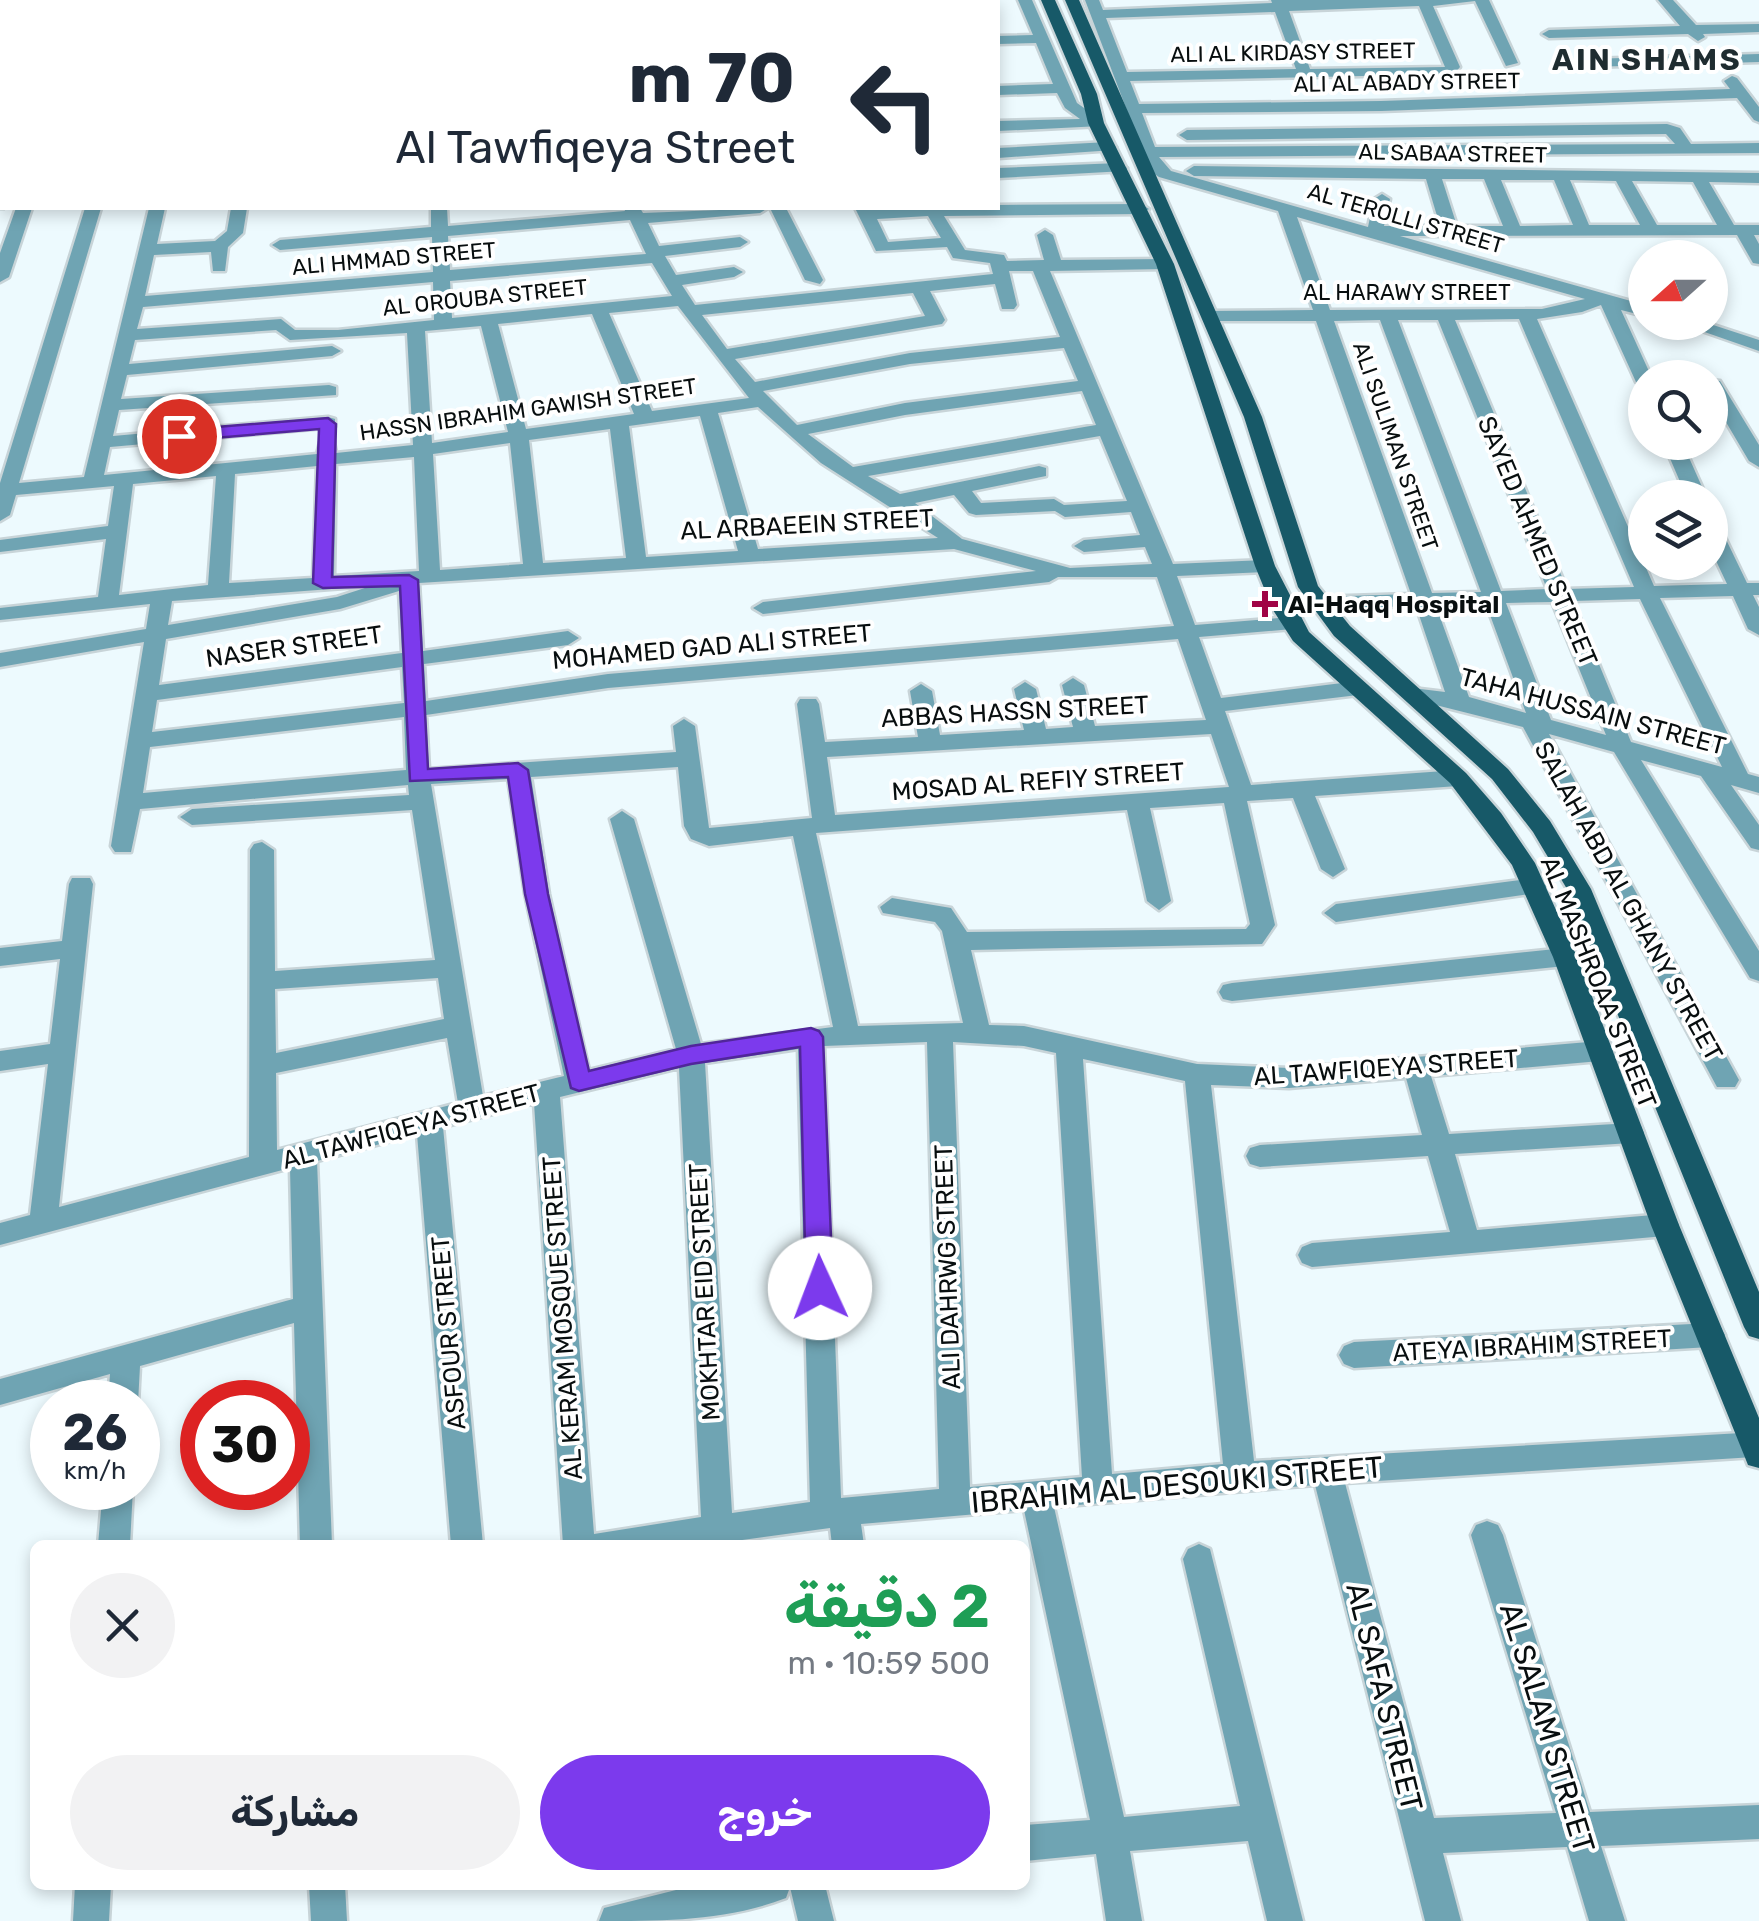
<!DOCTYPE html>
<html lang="ar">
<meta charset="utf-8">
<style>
body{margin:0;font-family:Rubik,"Noto Naskh Arabic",sans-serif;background:#f2f2f3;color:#1f2937;direction:rtl;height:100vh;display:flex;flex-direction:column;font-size:38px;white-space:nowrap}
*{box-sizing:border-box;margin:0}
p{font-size:32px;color:#747a83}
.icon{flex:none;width:55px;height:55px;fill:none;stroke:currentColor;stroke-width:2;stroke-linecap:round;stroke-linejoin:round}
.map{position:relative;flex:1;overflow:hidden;direction:ltr}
.sheet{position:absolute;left:30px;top:1540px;width:1000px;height:350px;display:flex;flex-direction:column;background:#fff;border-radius:15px;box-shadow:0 5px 15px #0003;direction:rtl}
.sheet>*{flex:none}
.hud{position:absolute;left:0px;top:0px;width:1000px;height:210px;box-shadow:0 5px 15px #0003;direction:rtl;background:#fff;color:#1f2937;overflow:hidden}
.needle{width:65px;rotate:249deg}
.tools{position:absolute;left:1628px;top:240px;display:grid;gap:20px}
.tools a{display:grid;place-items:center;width:100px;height:100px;border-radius:50%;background:#fff;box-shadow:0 5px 15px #0003;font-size:50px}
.speed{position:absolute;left:30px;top:1380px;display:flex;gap:20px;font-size:50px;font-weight:700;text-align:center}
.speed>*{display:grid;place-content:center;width:130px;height:130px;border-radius:50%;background:#fff;box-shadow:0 5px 15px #0003;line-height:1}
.speed small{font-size:25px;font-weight:400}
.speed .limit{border:15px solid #d22;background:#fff;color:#111}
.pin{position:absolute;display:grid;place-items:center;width:85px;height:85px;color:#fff;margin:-42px;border:5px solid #fff;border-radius:50%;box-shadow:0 2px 10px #0007}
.me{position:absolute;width:110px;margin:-55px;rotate:358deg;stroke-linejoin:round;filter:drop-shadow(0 0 8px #0008)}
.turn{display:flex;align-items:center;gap:35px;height:210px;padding:0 40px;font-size:45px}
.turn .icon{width:130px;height:130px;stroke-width:2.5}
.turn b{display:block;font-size:70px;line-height:85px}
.round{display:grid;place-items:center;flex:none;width:105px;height:105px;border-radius:52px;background:#f2f2f3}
.headline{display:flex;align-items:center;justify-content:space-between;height:170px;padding:0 40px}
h1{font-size:60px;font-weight:700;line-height:75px;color:#1e9e55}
.action{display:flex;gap:20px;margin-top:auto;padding:20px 40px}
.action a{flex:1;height:115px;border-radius:60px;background:#7c3aed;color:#fff;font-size:40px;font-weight:700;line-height:115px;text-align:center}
.action a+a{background:#f2f2f3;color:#1f2937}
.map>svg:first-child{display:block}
</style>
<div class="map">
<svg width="1759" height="1921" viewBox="0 0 1759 1921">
<rect width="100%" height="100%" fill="#edfafe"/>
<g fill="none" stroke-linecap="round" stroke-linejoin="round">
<g stroke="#c8d4d8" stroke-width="5">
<path id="minor" d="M434,0H448V2H434Z
M546,0H560V2H546Z
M587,0H601V2H587Z
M722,0H792L793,2H721Z
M839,0H853V2H839Z
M894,0H908L909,2H895Z
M1018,0H1032L1077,103L1101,120V126L998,131V121L1080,119L1065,108L1057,93L998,95V86L1053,84L1036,43L998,44V36L1033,35Z
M1085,0H1099L1103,10L1272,3L1271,0H1489L1518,63L1506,66L1475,1L1433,6L1460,67L1454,74L1130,81L1139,104L1381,101L1730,89L1724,81L1732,76L1737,78L1759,107V122L1754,120L1737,98L1381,111L1142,113L1155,147L1675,144L1666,134L1187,140L1179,135L1187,130L1667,124L1680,128L1691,144L1759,143V153L1159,157L1171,171L1368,227L1374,199L1382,194L1390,199L1384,226H1440L1426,179L1194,176L1186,171L1194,166L1759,173V183L1709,182L1734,225H1759V235H1754L1759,244V264L1753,263L1737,235L1400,236L1645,305V316L1621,310L1652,378H1645V388L1636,382L1601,305L1582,312L1537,319L1654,586L1727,584L1710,548V521L1720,527L1747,583H1759V595H1753L1759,607V635L1748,629L1733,596L1660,598L1748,774L1759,777V793L1731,785L1759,825V850L1751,848L1701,776L1641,760L1759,951V981L1750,978L1614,752L1549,734L1739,1080L1735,1087H1717L1523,727L1404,697L1401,692L1404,687L1445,692L1416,606L1318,609L1308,603L1318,597L1411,594L1316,321H1210L1201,316L1210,311L1313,310L1278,211L1159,177L1150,171ZM1419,6L1445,67L1310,69L1289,11ZM1275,12L1296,69L1127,72L1106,18ZM1442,179H1484L1503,226H1457ZM1501,180H1554L1573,225L1520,226ZM1570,180L1616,181L1640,225H1589ZM1632,181L1693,182L1717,225H1657ZM1297,217L1585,299L1542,309L1330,310ZM1519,319L1634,587L1567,589L1455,320ZM1380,320L1481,592L1432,593L1334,321ZM1398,320H1438L1547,589L1501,591ZM1640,599L1722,767L1631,742L1573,601ZM1552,602L1606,735L1551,720L1506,603ZM1486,604L1526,713L1469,697L1436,606Z
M1658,0H1673L1696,25L1759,24V32L1703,34L1705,37L1698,41L1688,34L1549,38L1542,34L1549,30L1680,26Z
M1759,54V62L1589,67L1582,63L1589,59Z
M2,83V93L0,94V84Z
M2,106V121L0,122V107Z
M1108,142L1116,147L1114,150L998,158V148Z
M1119,163L1127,168L1125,171L998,178V168Z
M0,198H2L4,208H0Z
M998,205L1141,204L1149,209L1141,214L944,216L965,250L1004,255L1007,261L1044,260L1037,235L1045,230L1053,235L1061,260L1165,259L1174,264L1165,269L1050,271L1173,564L1265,560L1275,566L1265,572L1177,576L1195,625L1292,617L1303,623L1292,629L1199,637L1221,698L1358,681L1369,688L1358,695L1225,711L1251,785L1458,770L1469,778L1458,786L1315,796L1345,869L1333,877L1321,869L1293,798L1247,801L1275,925L1262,944L971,950L989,1025L1024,1026L1197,1064L1289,1068L1600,1041L1609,1044L1613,1051L1609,1058L1600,1061L1431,1076L1449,1134L1631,1123L1641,1126L1644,1133L1641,1140L1631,1143L1455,1154L1477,1230L1665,1214L1675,1217L1679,1225L1675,1233L1665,1236L1312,1267L1302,1263L1298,1255L1302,1247L1312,1243L1450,1232L1428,1156L1260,1167L1250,1164L1246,1156L1250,1148L1260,1145L1422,1135L1406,1078L1289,1088L1211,1085L1254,1461L1759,1432V1456L1754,1457L1345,1483L1434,1818L1556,1813L1471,1535L1476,1525L1487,1521L1498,1525L1503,1535L1590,1812L1759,1805V1839L1601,1846L1625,1921H1589L1567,1847L1443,1853L1461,1921H1425L1315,1485L1054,1507L1124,1817L1240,1806L1183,1559L1188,1549L1199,1544L1210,1549L1303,1921H1267L1248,1841L1130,1851L1142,1921H1106L1096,1854L1025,1861V1825L1090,1820L1024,1510L861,1524L864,1545H832L830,1528L706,1545H563L534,1103L443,1127L483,1545H451L417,1134L317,1161L332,1545H300L294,1323L140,1366L138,1403L108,1402L110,1374L0,1405V1379L293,1299L290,1168L0,1245V1223L30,1215L48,1064L0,1071V1051L50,1044L60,959L0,966V948L62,941L69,884L72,878H90L93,884L59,1207L249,1157L250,850L254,844L262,842L274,850L275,971L435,960L412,810L192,825L180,817L192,809L409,795L408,785L140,809L131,852H115L111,846L144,642L0,667V653L146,629L150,604L0,620V608L98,597L106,539L0,552V540L108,526L114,486L16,495L10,515L0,521V483L85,208H101L19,483L84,477L149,208H165L157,244L215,241L227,231L231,208H247L243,233L228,247L225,271H213L211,252L154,255L145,296L433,272L432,237L280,250L272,245L280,240L431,227V208H447L448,226L625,211L624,208H640L643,213L768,208L760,213L648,223L659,246L740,237L748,242L740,247L665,256L676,275L734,267L743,272L734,277L682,285L695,305L993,274L990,263L953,258L947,247L876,251L855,208ZM928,216L941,238L888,242L877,219ZM630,220L646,254L450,270L448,236ZM652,263L672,296L452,318L450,281ZM1009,271H1033L1060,337L910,353L755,382L735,359L942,324L945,320L930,291L995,284L1002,309H1014L1017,305ZM433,282L434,320L338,330H295L281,319L137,329L143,307ZM913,293L925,316L727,349L702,315ZM678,306L749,398L652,411L609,313ZM592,314L634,414L526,429L498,324ZM481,326L508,432L432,443L425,331ZM276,330L290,340L407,333L413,445L336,453L334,442H320L317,454L104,475L110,447L335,427V419L328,417L113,436L119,410L336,395V387L329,385L121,399L127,375L332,356L341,351L332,346L129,364L135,340ZM1064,348L1078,381L905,403L797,425L763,391L910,364ZM1082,391L1096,425L853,467L808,434L905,415ZM758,407L821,463L938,538L758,549L718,413ZM700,416L738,551L646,557L629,426ZM610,429L626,558L543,563L529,440ZM1100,436L1127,501L1064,505L1054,499L981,503L972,491L1046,476V468L1039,466L900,494L868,476ZM510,443L523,564L440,570L433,454ZM414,457L419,571L334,576L336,464ZM317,466L313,578L229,583L235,474ZM216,476L208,585L119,595L133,484ZM954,495L969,513L976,515L1055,511L1065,517L1131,512L1140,535L1084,540L1074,546L1084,552L1145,547L1152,564L1070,568L962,539L915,503ZM954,549L1036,571L763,602L753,608L763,614L1049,582L1058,577H1157L1174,626L608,674L426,701L424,664L568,645L579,638L568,631L423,651L419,583ZM371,586L337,597L168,625L172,601ZM399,591L402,653L159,685L166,639L340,609ZM1178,639L1206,720L1095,726L1084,685L1073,678L1062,685L1073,727L1046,729L1036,689L1025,682L1014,689L1024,730L940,735L932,691L921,684L910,691L918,737L825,742L819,704L816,699H800L797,704L812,818L709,828L695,726L684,719L673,726L676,752L429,769L426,715L608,688ZM402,667L404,703L152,732L157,700ZM404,717L406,770L143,793L150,747ZM1211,734L1229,787L835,815L827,757ZM678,767L684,826L691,839L709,846L793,836L833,1027L701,1044L634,819L622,811L610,819L676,1049L589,1070L549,894L531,777ZM508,779L525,894L564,1076L483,1096L431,784ZM1224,803L1250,924L1246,929L967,932L951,908L892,898L880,907L883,913L935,922L942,931L963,1023L858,1026L816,833L1127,810L1147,901L1159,910L1171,901L1150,808ZM438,978L444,1019L276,1053L275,989ZM447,1038L458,1103L277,1150L276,1073ZM927,1042L939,1489L841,1498L824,1046ZM953,1042L1024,1046L1056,1053L1082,1477L970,1487ZM798,1049L810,1502L732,1513L705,1063ZM1083,1059L1185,1081L1223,1464L1112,1474ZM679,1068L701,1517L594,1534L560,1097Z
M16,208H32L9,277L0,282V253Z
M770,208H786L823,280L820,284L805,280Z
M1676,322H1704L1759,340V351Z
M1710,380L1720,381L1759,445V467L1749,461L1710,395Z
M1663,442H1682L1707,498H1687Z
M1535,878L1547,886L1544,892L1336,922L1324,913L1336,904Z
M1565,948L1574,951L1577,957L1574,963L1565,966L1232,1001L1223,999L1219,992L1223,985L1232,983Z
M1710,1323L1720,1326L1725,1335L1720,1344L1710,1347L1354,1368L1344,1364L1339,1355L1344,1346L1354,1342Z
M103,1488H133L130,1545H98Z
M75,1885H111L109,1921H73Z
M309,1885H345L347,1921H311Z
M696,1885H825L834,1921H798L790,1887L786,1898C726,1921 663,1921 599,1921L604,1908Z"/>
</g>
<g stroke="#c8d4d8" stroke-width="5">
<path id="major" d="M1041,0H1055L1097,94L1104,123L1174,264L1275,566L1309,632L1466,773L1501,813L1535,863L1577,957L1679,1225L1759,1418V1468L1748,1465L1744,1455L1651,1225L1553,957L1512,865L1450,783L1293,641L1273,610L1255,566L1156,264L1088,123L1081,94Z
M1065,0H1079L1262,417L1318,586L1350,626L1508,769L1550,821L1591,889L1759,1292V1339L1749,1336L1744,1327L1567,889L1533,832L1492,779L1334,636L1298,587L1244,417Z"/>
</g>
<use href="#minor" fill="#6fa4b3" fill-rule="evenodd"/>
<use href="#major" fill="#175968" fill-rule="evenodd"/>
</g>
<path fill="#7c3aed" stroke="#51269a" stroke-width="2.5" d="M328,418L336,424L332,577L409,575L418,580L428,769L518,763L528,770L548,894L589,1071L691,1046L811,1028L819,1031L823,1037L833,1288L829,1296L820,1299L810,1296L806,1288L800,1047L691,1064L579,1091L571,1088L525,894L508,777L410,781L400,586L323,588L313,583L319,429L179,441L170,436L179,430Z"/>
<path fill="#a00345" stroke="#fff" stroke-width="4" d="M1260 589h10v10h10v10h-10v10h-10v-10h-10v-10h10z"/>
<g text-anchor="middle" stroke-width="8" stroke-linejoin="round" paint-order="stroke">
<g font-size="22" fill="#080e0f" stroke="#fff">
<text transform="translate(1293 52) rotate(-1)" y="8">ALI AL KIRDASY STREET</text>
<text transform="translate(1407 82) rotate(-1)" y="8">ALI AL ABADY STREET</text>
<text transform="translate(1453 153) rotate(1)" y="8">AL SABAA STREET</text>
<text transform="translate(1406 218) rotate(16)" y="8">AL TEROLLI STREET</text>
<text transform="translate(394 258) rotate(-5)" y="8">ALI HMMAD STREET</text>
<text x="1407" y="300">AL HARAWY STREET</text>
<text transform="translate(485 297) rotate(-6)" y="8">AL OROUBA STREET</text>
<text transform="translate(528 409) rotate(-8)" y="8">HASSN IBRAHIM GAWISH STREET</text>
<text transform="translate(1396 446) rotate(71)" y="8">ALI SULIMAN STREET</text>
</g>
<g font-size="25" fill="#080e0f" stroke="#fff">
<text transform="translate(807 524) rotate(-3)" y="9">AL ARBAEEIN STREET</text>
<text transform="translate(1538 541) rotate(67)" y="9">SAYED AHMED STREET</text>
<text transform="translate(294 646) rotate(-8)" y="9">NASER STREET</text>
<text transform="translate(712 646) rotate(-5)" y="9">MOHAMED GAD ALI STREET</text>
<text transform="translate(1015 711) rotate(-3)" y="9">ABBAS HASSN STREET</text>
<text transform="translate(1593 711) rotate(15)" y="9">TAHA HUSSAIN STREET</text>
<text transform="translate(1038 781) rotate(-4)" y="9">MOSAD AL REFIY STREET</text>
<text transform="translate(1629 901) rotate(61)" y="9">SALAH ABD AL GHANY STREET</text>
<text transform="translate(1599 982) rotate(68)" y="9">AL MASHROAA STREET</text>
<text transform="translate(1386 1067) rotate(-4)" y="9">AL TAWFIQEYA STREET</text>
<text transform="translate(411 1126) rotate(-15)" y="9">AL TAWFIQEYA STREET</text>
<text transform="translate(947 1267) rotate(-92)" y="9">ALI DAHRWG STREET</text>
<text transform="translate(704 1292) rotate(-93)" y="9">MOKHTAR EID STREET</text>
<text transform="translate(562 1318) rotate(-94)" y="9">AL KERAM MOSQUE STREET</text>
<text transform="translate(448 1333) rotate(-95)" y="9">ASFOUR STREET</text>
<text transform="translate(1532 1345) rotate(-3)" y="9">ATEYA IBRAHIM STREET</text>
</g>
<g font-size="25" font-weight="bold" fill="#080e0f" stroke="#fff" text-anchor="start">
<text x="1288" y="613">Al-Haqq Hospital</text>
</g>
<g font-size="30" font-weight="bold" letter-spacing="2.5" fill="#1f2c30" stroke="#fff">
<text x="1647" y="70">AIN SHAMS</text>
</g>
<g font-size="30" fill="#080e0f" stroke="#fff">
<text transform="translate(1177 1485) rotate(-5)" y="10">IBRAHIM AL DESOUKI STREET</text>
<text transform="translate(1384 1697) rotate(76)" y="10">AL SAFA STREET</text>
<text transform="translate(1547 1728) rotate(73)" y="10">AL SALAM STREET</text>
</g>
</g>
</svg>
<div class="tools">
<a><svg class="needle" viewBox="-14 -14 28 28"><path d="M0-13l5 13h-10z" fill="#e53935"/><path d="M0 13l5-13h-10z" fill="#747a83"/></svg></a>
<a><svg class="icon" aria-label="search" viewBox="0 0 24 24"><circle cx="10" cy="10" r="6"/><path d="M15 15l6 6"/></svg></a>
<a><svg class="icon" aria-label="layers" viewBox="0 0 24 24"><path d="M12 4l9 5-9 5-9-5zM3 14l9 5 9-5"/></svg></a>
</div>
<div class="speed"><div>26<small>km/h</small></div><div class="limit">30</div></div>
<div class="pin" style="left:179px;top:436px;background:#d93025"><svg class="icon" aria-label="arrive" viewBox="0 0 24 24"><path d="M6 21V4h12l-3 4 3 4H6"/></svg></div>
<svg class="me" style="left:820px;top:1288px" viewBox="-20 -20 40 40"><circle r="19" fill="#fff"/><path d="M0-13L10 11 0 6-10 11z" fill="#7c3aed"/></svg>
<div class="hud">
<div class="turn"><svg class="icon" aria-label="left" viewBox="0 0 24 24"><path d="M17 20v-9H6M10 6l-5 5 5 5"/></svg><div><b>70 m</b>Al Tawfiqeya Street</div></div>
</div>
<section class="sheet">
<div class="headline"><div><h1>2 دقيقة</h1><p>500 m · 10:59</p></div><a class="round"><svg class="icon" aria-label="close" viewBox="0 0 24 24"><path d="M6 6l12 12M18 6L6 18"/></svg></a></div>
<div class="action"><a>خروج</a><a>مشاركة</a></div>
</section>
</div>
